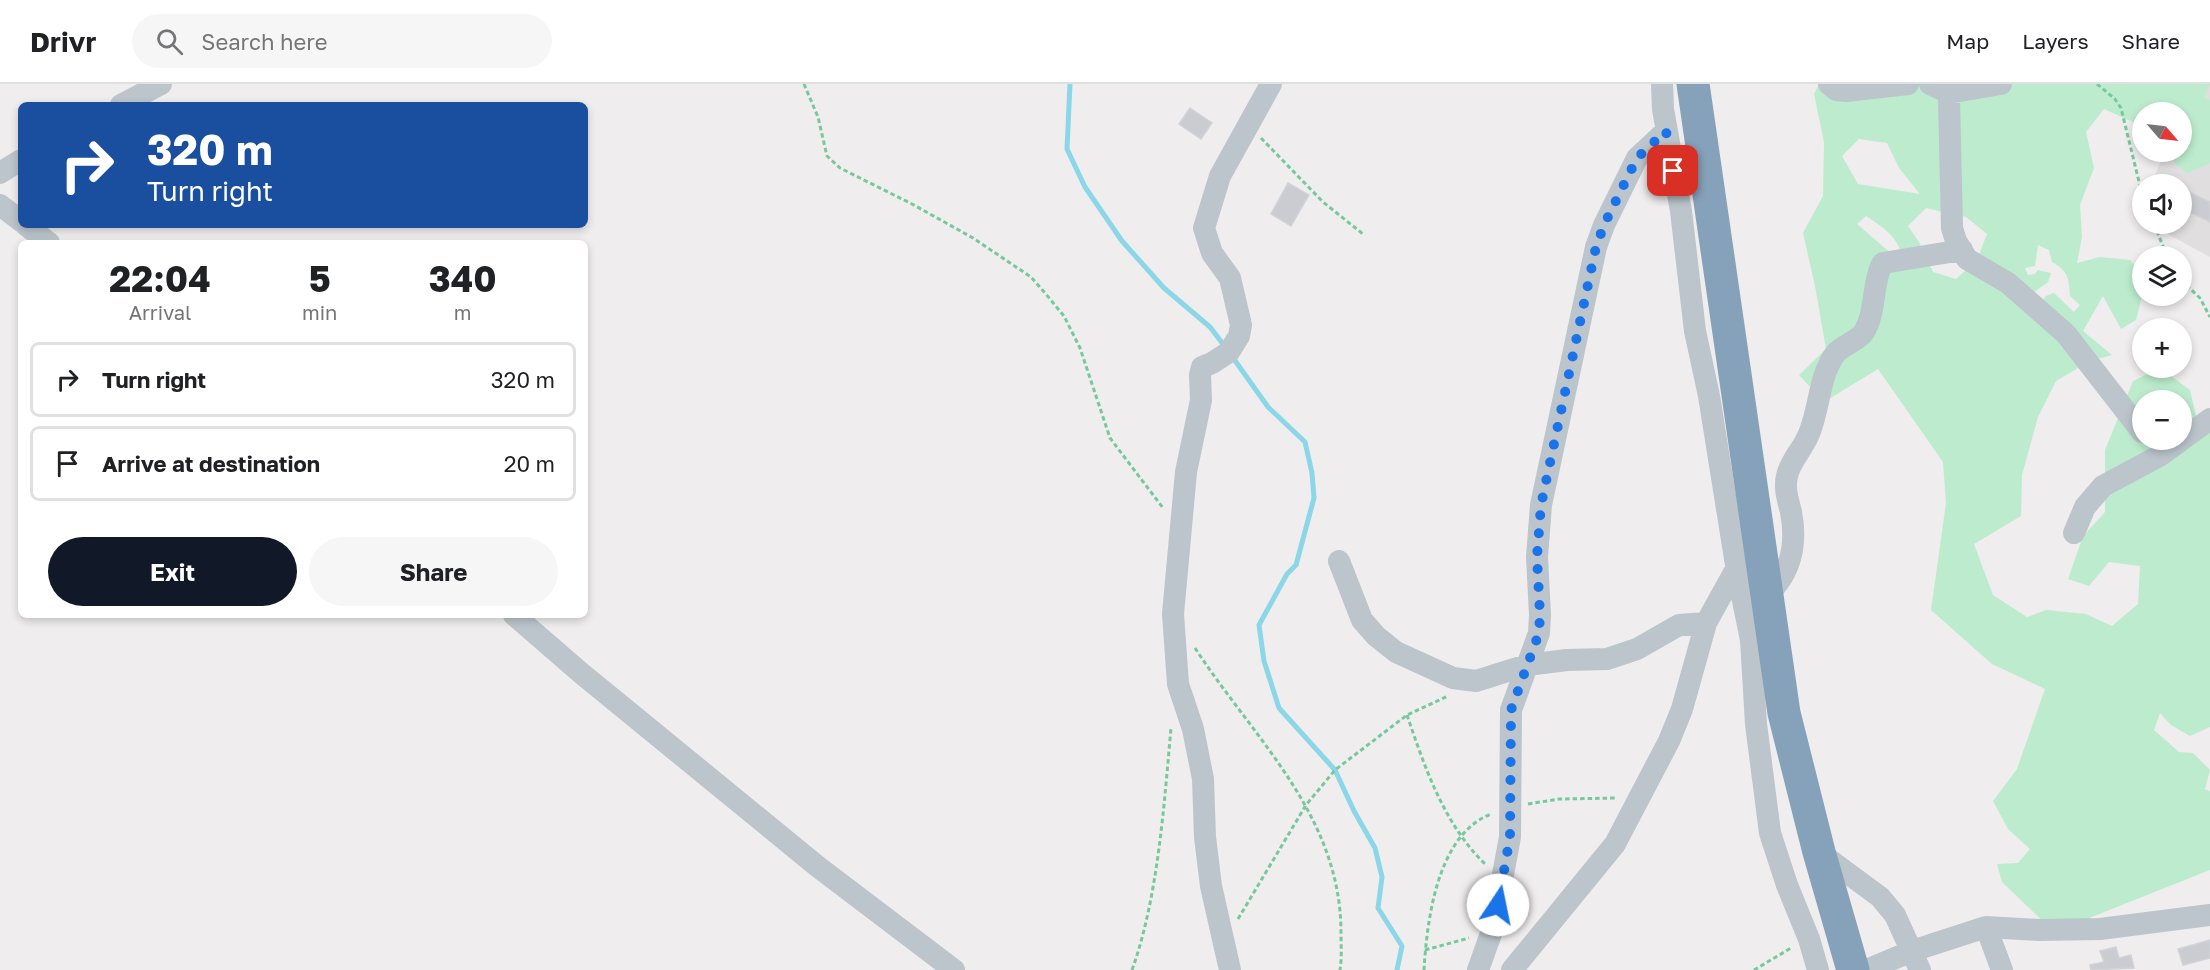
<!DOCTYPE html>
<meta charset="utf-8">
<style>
body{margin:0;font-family:"Golos Text",sans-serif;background:#f6f6f6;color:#202124;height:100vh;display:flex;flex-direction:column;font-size:22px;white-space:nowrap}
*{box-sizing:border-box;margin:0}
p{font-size:20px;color:#757577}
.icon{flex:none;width:33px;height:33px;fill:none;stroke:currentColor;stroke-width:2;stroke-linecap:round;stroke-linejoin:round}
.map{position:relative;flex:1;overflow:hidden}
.sheet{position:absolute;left:18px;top:156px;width:570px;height:378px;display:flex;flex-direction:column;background:#fff;border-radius:9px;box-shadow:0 3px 9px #0003}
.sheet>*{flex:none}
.top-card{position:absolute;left:18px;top:18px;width:570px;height:126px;border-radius:9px;box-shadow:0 3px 9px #0003;background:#1a4fa0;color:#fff;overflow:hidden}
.needle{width:39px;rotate:118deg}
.tools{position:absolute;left:2132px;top:18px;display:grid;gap:12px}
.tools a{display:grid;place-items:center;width:60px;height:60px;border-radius:50%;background:#fff;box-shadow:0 3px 9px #0003;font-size:30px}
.pin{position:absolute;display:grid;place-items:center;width:51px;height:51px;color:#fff;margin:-26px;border-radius:12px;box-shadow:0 3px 9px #0006}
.me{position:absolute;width:66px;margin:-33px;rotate:11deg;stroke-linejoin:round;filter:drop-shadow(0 0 4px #0008)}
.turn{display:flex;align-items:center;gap:21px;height:126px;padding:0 30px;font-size:27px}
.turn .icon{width:78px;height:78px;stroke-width:2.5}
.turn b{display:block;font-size:42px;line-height:51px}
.eta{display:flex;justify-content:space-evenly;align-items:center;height:102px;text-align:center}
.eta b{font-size:36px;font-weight:700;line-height:42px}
.action{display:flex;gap:12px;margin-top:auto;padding:12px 30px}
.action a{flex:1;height:69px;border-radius:36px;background:#111827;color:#fff;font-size:24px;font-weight:700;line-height:69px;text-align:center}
.action a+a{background:#f6f6f6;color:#202124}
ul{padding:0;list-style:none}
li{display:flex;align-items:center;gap:18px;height:75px;margin:0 12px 9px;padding:0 18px;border:3px solid #e0e0e0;border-radius:9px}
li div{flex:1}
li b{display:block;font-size:22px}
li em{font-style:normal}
header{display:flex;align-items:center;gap:36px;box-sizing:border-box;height:84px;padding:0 30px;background:#fff;border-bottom:2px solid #e0e0e0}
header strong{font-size:28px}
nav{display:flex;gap:33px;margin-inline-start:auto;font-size:21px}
.search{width:420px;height:54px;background:#f6f6f6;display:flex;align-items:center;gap:15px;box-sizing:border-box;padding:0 21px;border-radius:33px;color:#757577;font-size:22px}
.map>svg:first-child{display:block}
</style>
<header>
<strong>Drivr</strong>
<div class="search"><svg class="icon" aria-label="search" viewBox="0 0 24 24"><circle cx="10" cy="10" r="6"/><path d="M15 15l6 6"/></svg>Search here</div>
<nav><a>Map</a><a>Layers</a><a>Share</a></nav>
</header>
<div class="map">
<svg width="2210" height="886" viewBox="0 0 2210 886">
<rect width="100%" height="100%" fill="#efeded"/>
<path fill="#e0dede" d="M2194,0H2210V173L2149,140H2181V100H2151L2165,68H2181Z"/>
<path fill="#bceccd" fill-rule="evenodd" d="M1819,0H2210L2204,13L2210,16V79L2187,89L2162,68H2181V28H2142V42L2104,25L2086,48L2094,84L2080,121L2082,153L2077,179L2100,173L2130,176L2142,191V212L2136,236L2121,245L2103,212L2083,247L2112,271L2090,277L2056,297L2038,333L2022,391L2021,432L1974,460L1993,511L2027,533L2046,526L2086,530L2112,542L2138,520L2140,482L2109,478L2089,502L2068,495L2083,452L2105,428V366L2133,297L2160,284L2190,306L2196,332L2210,347V643L2190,652L2171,641L2160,629L2154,646L2179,668L2193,669L2210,686L2205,705L2210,707V786L2054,848L2002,798L1997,780L2018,779L2030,765L2008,745L1993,717L2017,685L2045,605L1992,580L1931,526L1946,419L1943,378L1878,285L1824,318L1799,291L1826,265L1815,202L1803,149L1823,112L1824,58L1814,10ZM1859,55L1887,59L1899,84L1920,110L1858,100L1842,72ZM1926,124L1966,133L1987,150L1977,176L1956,195L1933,188L1919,158L1908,142ZM1866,132C1883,143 1897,152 1903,173L1894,172L1857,140ZM2038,161L2049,166L2052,178C2068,187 2069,194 2070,212L2080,221L2074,228L2054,209L2046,212L2039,221L2034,208L2048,198L2051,189L2038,186L2035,190L2028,191L2025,184L2035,182ZM2142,316H2181V356H2142Z"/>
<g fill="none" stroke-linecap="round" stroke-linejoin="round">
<path stroke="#8bd7e7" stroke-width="5" d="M1070,0L1067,65L1085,103L1122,157L1164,204L1210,243L1226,264
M1231,271L1268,323L1305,358L1312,389L1314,414L1296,481L1287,490L1259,541L1264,577L1279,624L1335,686L1354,727L1375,764L1382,793L1378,824L1402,862L1397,886"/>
</g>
<path fill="#caccd1" stroke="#d1d3d8" stroke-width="1.5" d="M1190,24L1212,39L1201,55L1179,40Z
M1288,99L1309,111L1291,142L1271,130Z
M2181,104L2210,118V138L2181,124Z
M2210,856V874L2183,881L2178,865Z
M2116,863L2119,874L2131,871L2134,884L2091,886L2090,881L2104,878L2100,867Z"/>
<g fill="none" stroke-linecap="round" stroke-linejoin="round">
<path stroke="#76c89d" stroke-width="3" stroke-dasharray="4.5 3" stroke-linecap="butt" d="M804,0L818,33L827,72L840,84L912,120L973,154L1031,193L1045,209L1064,232L1080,264L1110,354L1163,424
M2097,0L2115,15L2121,24L2142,110
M1261,54L1323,118L1363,150
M2154,140L2167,172
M2181,196L2200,214L2210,233
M1195,564C1255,656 1341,732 1341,849C1341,861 1342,874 1340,886
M1407,631C1425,684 1444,740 1485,780
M1528,720L1559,715L1617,714
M1238,835L1306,721L1335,686L1407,631L1448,612
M1425,866L1469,854
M1132,886C1158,814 1164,721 1171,644
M1424,886C1427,836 1437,751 1491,730
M1754,886L1791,864"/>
<path stroke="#bbc5cb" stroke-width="22" d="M1662,0L1663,25L1681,127L1695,247L1709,312L1737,487L1751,556L1756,640L1770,749L1787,801L1809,855L1818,886
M1829,0L1836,6L1846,7L1908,0
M1930,0L1945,7L1949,13L1952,144L1956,157L1967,175L2008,199L2066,250L2142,348
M1948,9L2001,0
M121,21L161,0
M0,89L21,76
M0,121L21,137
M26,141L49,159
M2074,449L2085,423L2103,402L2161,371L2210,335
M1339,477L1362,536L1376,552L1396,568L1453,594L1476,597L1527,581L1567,576L1607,575L1637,565L1679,541L1706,539
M1767,511C1792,488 1797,460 1791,428C1788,416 1784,404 1787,392C1790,377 1802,366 1808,352C1820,326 1818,294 1835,270C1842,261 1857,258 1864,248C1876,228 1872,203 1881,182L1883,179L1962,166
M514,531L581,589L817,782L954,886
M1819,768L1880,813L1895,831L1920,886
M1986,843L2002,886
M1230,886L1211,802L1205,753L1203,695L1193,645L1178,600L1173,530L1186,388L1201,316L1200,291L1202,283L1212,279L1229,268L1239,252L1241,241L1230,194L1212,169L1204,144L1220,92L1271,0
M1478,886L1493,844L1510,753L1511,626L1539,549L1540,531L1537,473L1541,421L1596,163L1604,141L1637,74L1666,47
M1512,886L1615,760L1669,657L1682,625L1706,539L1736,485
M1867,886L1912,867L1986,843L2039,846L2100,845L2210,831"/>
<path stroke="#86a1ba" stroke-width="33" d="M1693,0L1784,629L1819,768L1853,886"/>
</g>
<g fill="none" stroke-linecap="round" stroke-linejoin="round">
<path stroke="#1a73e8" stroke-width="10" stroke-dasharray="0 18" d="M1498,821L1510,753L1511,626L1539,549L1540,531L1537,473L1541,421L1596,163L1604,141L1637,74L1666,47L1673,87"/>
</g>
</svg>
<div class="tools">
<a><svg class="needle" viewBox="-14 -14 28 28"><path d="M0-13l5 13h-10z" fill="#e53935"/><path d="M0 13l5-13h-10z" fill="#757577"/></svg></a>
<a><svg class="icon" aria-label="sound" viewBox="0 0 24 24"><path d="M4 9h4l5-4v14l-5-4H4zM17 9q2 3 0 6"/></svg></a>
<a><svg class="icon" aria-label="layers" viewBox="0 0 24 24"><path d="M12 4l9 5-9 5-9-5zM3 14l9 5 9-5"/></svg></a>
<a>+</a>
<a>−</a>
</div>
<div class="pin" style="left:1673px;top:87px;background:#d93025"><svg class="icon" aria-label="arrive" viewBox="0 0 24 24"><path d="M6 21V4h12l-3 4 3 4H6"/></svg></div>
<svg class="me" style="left:1498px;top:821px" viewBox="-20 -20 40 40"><circle r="19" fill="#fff"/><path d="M0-13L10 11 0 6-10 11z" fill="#1a73e8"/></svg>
<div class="top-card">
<div class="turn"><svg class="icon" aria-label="right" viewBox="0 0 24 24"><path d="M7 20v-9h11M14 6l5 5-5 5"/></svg><div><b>320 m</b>Turn right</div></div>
</div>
<section class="sheet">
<div class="eta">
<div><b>22:04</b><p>Arrival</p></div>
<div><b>5</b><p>min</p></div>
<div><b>340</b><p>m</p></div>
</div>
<ul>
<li><svg class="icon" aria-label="right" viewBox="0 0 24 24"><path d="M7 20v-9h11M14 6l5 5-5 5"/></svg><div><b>Turn right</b></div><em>320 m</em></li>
<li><svg class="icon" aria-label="arrive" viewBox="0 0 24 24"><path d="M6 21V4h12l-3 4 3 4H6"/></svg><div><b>Arrive at destination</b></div><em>20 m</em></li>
</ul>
<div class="action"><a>Exit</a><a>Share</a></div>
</section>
</div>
